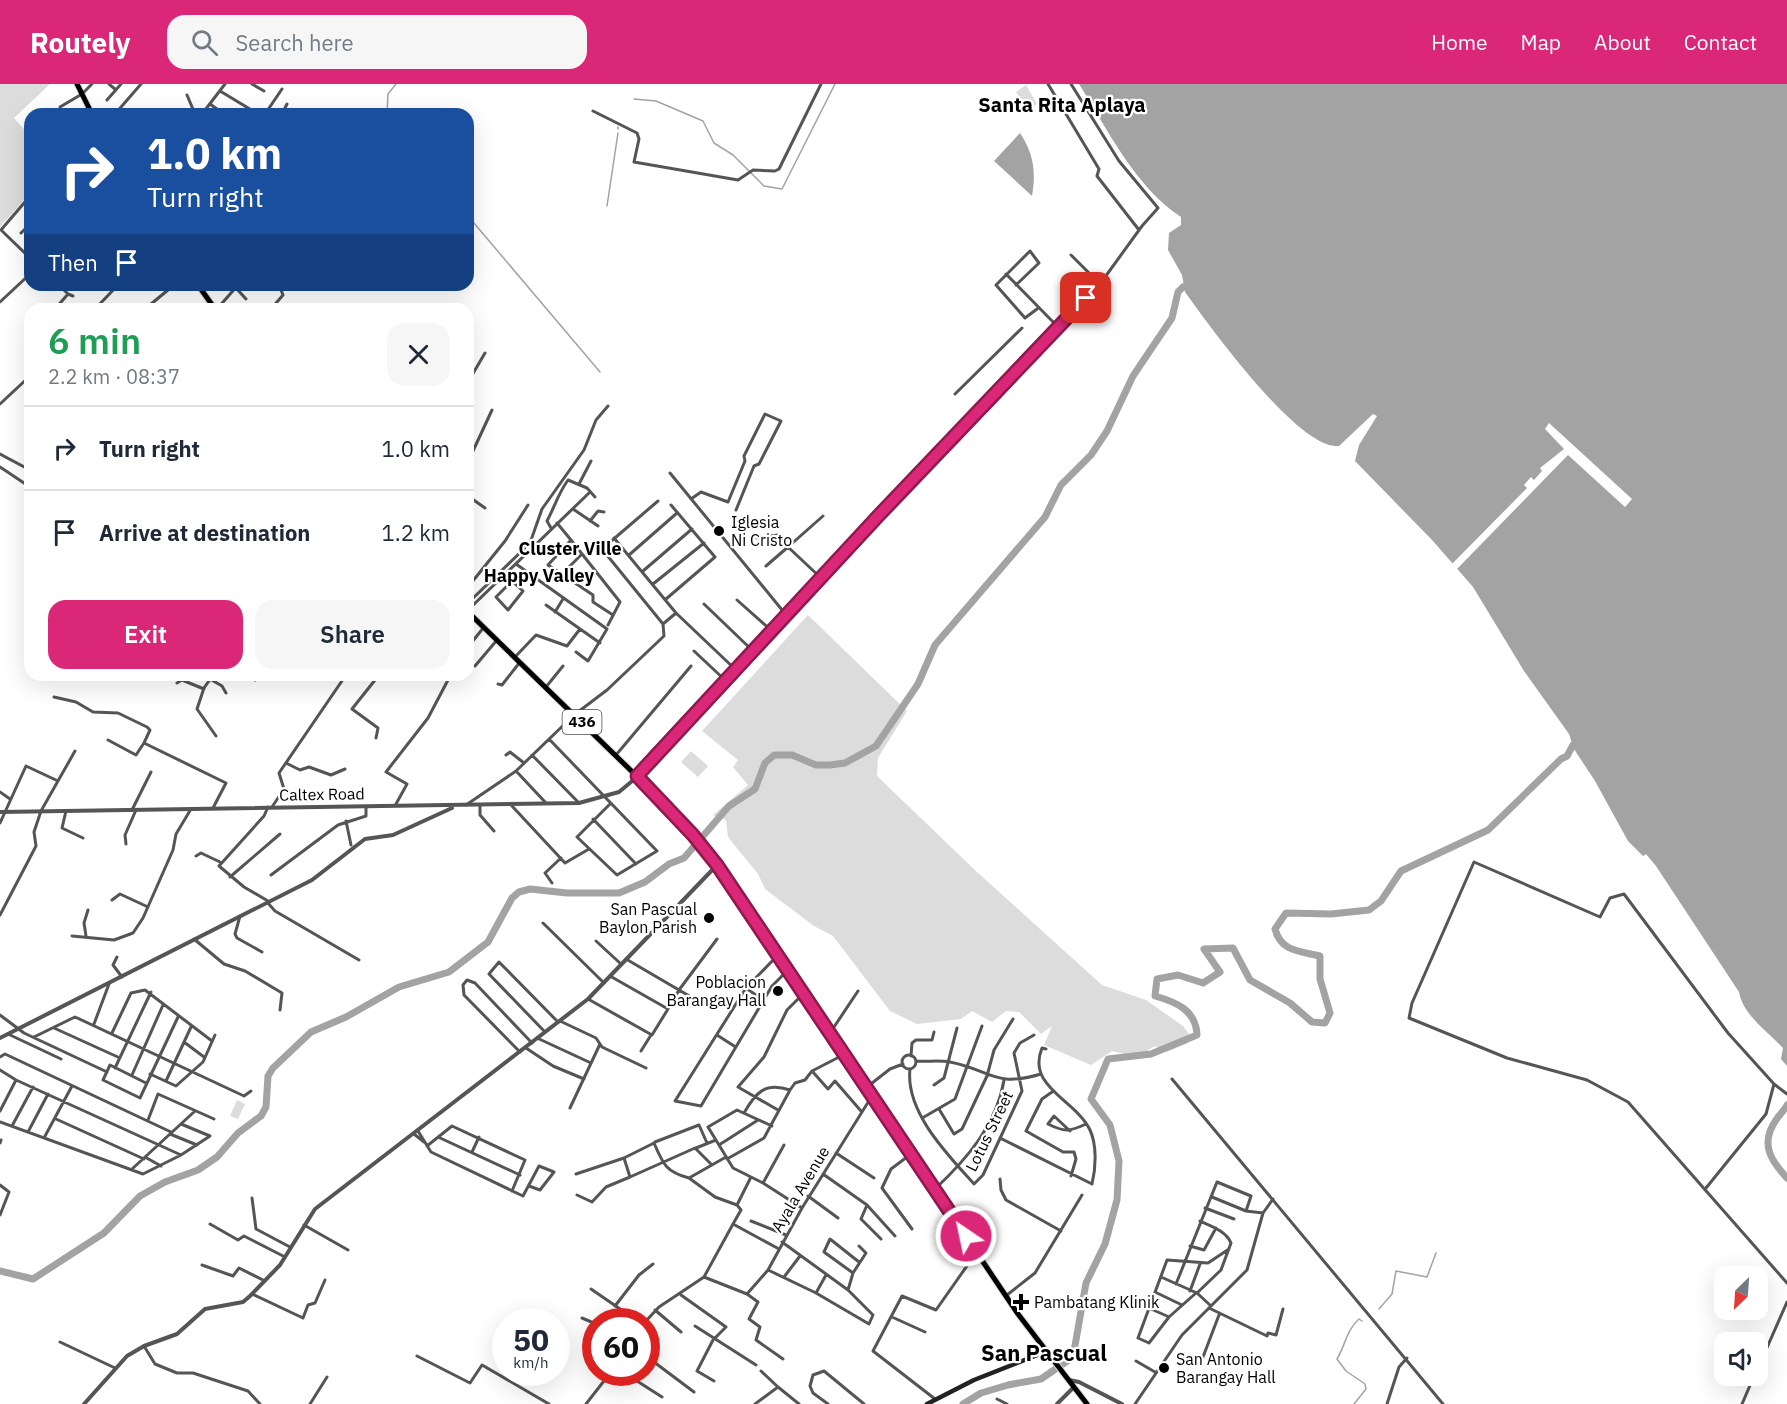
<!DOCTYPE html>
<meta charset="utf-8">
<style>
body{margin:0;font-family:"IBM Plex Sans",sans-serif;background:#f6f6f7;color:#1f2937;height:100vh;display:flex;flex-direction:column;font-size:22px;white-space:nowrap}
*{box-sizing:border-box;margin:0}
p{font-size:20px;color:#747a83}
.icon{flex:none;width:33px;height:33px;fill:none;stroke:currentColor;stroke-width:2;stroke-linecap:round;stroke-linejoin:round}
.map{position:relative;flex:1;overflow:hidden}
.details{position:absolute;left:24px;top:219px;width:450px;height:378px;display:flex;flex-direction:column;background:#fff;border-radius:18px;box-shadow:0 6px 24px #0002}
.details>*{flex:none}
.banner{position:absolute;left:24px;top:24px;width:450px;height:183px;border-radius:18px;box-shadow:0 6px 24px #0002;background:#1a4fa0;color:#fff;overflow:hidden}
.needle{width:39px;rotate:205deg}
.controls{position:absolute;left:1714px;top:1182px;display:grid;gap:12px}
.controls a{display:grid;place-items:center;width:54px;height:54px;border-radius:12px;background:#fff;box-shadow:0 6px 24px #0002;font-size:30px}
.speed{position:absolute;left:492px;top:1224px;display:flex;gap:12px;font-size:30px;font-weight:700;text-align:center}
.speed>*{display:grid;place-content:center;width:78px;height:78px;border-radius:50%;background:#fff;box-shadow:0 6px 24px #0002;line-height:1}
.speed small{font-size:15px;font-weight:400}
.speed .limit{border:9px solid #d22;background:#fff;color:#111}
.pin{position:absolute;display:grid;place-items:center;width:51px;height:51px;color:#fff;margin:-26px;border-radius:12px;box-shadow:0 3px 9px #0006}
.me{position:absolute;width:66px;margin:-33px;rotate:326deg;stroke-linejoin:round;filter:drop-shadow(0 0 4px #0008)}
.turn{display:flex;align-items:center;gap:21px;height:126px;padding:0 24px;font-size:27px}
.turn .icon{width:78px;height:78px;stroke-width:2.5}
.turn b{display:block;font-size:42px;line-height:51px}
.then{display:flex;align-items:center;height:57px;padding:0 24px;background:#0003;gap:12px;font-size:22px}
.round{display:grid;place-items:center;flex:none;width:63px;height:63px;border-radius:18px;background:#f6f6f7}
.overview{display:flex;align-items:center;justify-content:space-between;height:102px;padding:0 24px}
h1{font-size:36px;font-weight:600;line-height:45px;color:#1e9e55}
.cta{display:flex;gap:12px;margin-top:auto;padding:12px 24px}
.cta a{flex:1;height:69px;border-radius:18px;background:#db2777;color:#fff;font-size:24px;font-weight:600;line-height:69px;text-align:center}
.cta a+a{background:#f6f6f7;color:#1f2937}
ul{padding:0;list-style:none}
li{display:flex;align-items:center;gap:18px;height:84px;padding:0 24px;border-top:2px solid #e0e1e3}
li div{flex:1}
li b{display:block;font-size:22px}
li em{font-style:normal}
header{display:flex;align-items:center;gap:36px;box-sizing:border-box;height:84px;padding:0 30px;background:#db2777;color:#fff}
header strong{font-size:28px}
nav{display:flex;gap:33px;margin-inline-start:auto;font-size:21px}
.search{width:420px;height:54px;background:#f6f6f7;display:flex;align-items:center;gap:15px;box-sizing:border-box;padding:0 21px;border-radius:18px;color:#747a83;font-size:22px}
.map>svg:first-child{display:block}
</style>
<header>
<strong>Routely</strong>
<div class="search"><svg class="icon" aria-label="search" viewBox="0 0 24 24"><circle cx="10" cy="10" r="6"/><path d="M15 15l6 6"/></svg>Search here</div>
<nav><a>Home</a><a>Map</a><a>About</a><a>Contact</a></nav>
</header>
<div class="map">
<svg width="1787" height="1320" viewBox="0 0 1787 1320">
<rect width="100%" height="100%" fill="#fff"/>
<path fill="#dcdcdc" d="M0,0H50L14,34L30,52V109L0,143Z
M1026,1L1037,20L1028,26L1016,8Z
M808,531L907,627L878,674L877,692L977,788L1102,901L1146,916L1183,942L1189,950L1188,959L1167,968L1155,962L1137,973L1112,967L1091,981L1044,961L1052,942L1041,950L1019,928L1006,927L992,938L972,927L961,935L917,940L890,927L833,852L814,842L765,805L758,790L728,753L726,736L713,731L748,701L733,683L738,676L702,647Z
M691,667L708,682L698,693L681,678Z
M237,1016L245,1020L238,1035L230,1032Z"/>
<path fill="#a3a3a3" d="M1079,0H1787V982L1781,975L1783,964C1768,948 1743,931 1739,908L1656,782L1646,770L1643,772L1628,757L1595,697L1574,665L1569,650L1524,587L1473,503L1433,457L1355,377L1359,361L1377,332L1373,330L1339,362C1299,367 1208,240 1185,208L1182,191L1168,166L1169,149L1181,141V133C1135,103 1108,46 1079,0Z
M1020,49C1034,70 1036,88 1032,112L994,77Z"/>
<path fill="#fff" d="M1549,339L1632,415L1625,423L1568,371L1456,486L1451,481L1527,404L1524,401L1531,393L1534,396L1542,387L1540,384L1564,365L1545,345Z"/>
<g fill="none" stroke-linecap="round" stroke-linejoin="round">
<path stroke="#a3a3a3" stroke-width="1.5" d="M634,15L656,17L703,37L714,59L733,71L764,102L782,105L835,0
M387,30L388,10L396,0
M618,45V43
M607,122L618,49
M468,132L600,288
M1379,1225L1392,1210L1396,1187L1427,1193L1436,1169
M1354,1320L1366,1305L1365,1300L1346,1287L1337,1275C1345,1262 1347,1245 1359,1235L1362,1237"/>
<path stroke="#a3a3a3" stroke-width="7" d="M1787,1021C1784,1027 1779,1031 1776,1036C1760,1059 1770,1076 1787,1094
M0,1187L33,1195L104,1149L140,1112L165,1098L198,1086L217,1073L238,1049L261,1032L266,1023L268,992L273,984L311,948L346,933L399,903L449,888L488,858L512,814L519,808L530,805L567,809H619L645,798L669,780L684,774L729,722L755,705L765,679L774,671H792L816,681H830L845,679L876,662L918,600L935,561L1045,433L1061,401L1091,371L1107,347L1133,292L1172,234L1178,208L1183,203
M963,1320L981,1309L1008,1301L1041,1295L1073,1273L1086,1199L1105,1160L1117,1116L1119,1077L1110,1041L1091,1015L1108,975L1151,970L1197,951C1196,926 1176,918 1155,912L1157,895L1178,891L1203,899L1220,888L1204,865L1233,864L1250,896L1290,919L1312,938L1325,939L1330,929L1320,895V872C1300,867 1281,868 1275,845L1286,829L1331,830L1369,826L1381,817L1401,787L1488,746L1561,675L1567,672L1573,661"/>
<g stroke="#dbdbdb" stroke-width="7">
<path id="primary" d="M77,0L92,30
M198,201L215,225
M468,528L653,708L706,765L1018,1230L1087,1320"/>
</g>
<path stroke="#555" stroke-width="3" d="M109,0L116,6
M252,0L264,7
M1048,0L1099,85L1097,92L1139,146
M220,7L258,30
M187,11L195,30
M107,16L121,0
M210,20L224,30
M60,23L82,10L92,0
M593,27L637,49L639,55L634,78L738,96L753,86L775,87L779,85L821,0
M80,30L89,24
M115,30L141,0
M202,30L225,0
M265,30L282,5
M282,30L287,20
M30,112L1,146L30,174
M21,149L30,140
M1071,171L1100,200
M1006,190L1058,243
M59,201L68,210L73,212
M1016,201L1039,179L1030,167L996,201L1025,234L1037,225
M236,204L246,215
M0,218L30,190
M55,225L68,210
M95,225L118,201
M145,225L174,201
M217,225L238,201
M271,225L283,211L281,206L284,201
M307,225L310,222
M468,298L485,269
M955,310L1022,244
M0,320L30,292
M468,363L473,367L468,374
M473,367L492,326
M0,370L30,386
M0,383L30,403
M670,389L787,532
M579,400L591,377
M468,412L485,424
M691,415L701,408L728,418L745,377L744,372L765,330L781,337L759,380L754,382L736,426
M573,425L598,442
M590,437L598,427L604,428
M557,439L571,456
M551,444L547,437C555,422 558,410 568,396L587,404L595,413
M614,454L676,529L736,586
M757,454L778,451L790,461
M788,463L823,432
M629,471L677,429
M516,480L607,545L588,577L576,568
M766,482L788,463L821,494
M643,487L692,445
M562,490L582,470
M512,497L523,507L508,526L496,513L523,486
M653,500L704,459
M468,503L505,457L528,421
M666,515L715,473L671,421
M737,516L772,547
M468,519L530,459L542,425L584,366L596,336L608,322
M704,520L753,567
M546,521L600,559
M468,526L589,409
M555,528L563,515
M663,540L676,529
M608,541L620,518L571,456L548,481L593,511V518L613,531
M468,563L484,543
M694,567L726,597
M515,573L536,551L567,562L580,545
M475,582L497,556
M213,591L204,604L197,625L216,652
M245,591L255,596
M210,595L222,602L226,609
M177,599L182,596L204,605
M498,600L502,601L520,578
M546,603L563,582
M54,613L76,618L93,628L118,629L147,643L150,646L144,659L226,699L213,724
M376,654L378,644L352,625L379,591
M549,655L657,767L617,791L577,753L611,719
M108,656L136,671L144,659
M506,671L510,668L524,679
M532,671L579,719
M616,671L691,582
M288,680L300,686L309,683L331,691L345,685
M637,692L880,430L1100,200L1142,142L1158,124L1119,77L1071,0
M0,708L10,715
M546,719L516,687L574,631L607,606L664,552L663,540L602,465L658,417
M396,720L407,700L386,688L428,634L448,596L442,591
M466,721L516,687
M480,722V731L494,747
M512,722L565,779L589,765
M272,723L284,705L279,689L346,591
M132,726L151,688
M66,727L62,744L83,754
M593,735L636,780
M346,737L351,761
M0,739L26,682L58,697
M126,760L125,751L136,726
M196,772L201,769L220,778
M271,791L338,741L366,732V723
M230,793L280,750
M552,799L545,789L561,774
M112,816L120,810L148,823
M268,817L244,803L219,782L264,732L268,723
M267,818L275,827L359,876
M0,831L36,762L34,748L41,727L75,667
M240,832L235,850L237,854L262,868
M543,839L604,899
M72,852L114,856L133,849L143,834L173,766L176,750L191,725
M86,852L84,839L88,826
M194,855L224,880L245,887L282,909L280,926
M596,857L621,880
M777,872L746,904L675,1017L701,1022L772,902L787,887
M117,873L113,881L122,893
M610,892L668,925L679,906L626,875
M746,904L763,916
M588,915L652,951L668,925
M698,917L679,906L717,855
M0,931L24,949L107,988
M560,937L596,954L602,963L646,984
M94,940L109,900
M54,944L120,974
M545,948L489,890L499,878L558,938
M112,949L131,909L145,906L212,957
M830,949L858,907
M8,950L61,975
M717,951L734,962
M34,953L75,933L244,1012L251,1007
M537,954L591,979
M184,958L204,973
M526,964L553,982L584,995
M641,967L651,951
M520,968L464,911L463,901L467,896L475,899L532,959
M902 978a7 7 0 1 1 14 0a7 7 0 1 1-14 0Z
M911,972L912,959L916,956H932L934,948
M0,973L5,970L171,1048
M916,977C927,978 939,976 950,978C991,986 994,1004 1041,990
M115,984L151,908
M910,985C905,1028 948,1071 974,1100L983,1091L1022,1007L1014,969L1020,959L1034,951
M0,986L16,996L181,1071
M812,987L828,1005L835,997L861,1027
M150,990L176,1002L203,978L215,951
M132,991L163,921
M1172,995L1443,1320
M166,997L191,943
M146,999L110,981L103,996L140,1014L178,933
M1774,1000L1787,1010
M934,1001L944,994L957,944
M867,1003L890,985L903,980
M1052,1008L1042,1015L1026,1047L1063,1068H1074L1076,1075L1071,1092
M570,1024L600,960
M939,1025L954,1050L962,1045L987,992L994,966L1013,935
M778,1026L738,1003L764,973L787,926L803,910
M0,1027L16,996
M744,1029C756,1008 765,998 790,1006L795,999L805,996L812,987L843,971
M924,1033L955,1015L982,942
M56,1035L144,1075
M148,1036L158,1010L214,1035
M0,1038L143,1090L181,1071L210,1052
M181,1040L210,1052
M12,1042L33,1003
M772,1042L737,1026L708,1043L733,1084L763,1099L802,1124
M418,1047L431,1068L523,1112L539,1082L554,1088L540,1106L529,1102
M1070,1047L1054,1032L1048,1040C1064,1048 1069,1048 1086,1040
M28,1048L48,1010
M170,1050L197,1061
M414,1050L424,1058
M438,1053L520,1091
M44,1054L72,1002
M1000,1054L1092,1100C1096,1084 1097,1061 1090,1046C1076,1016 1026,1003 1042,964L1046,965
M655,1058L699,1041L707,1059
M0,1059L1,1056
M719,1061L758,1036
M427,1062L452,1042L525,1076L512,1107
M696,1064L716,1056
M472,1068L479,1053
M836,1069L874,1094
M911,1070L891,1085L882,1104L912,1145
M145,1073L161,1082
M726,1073L689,1094L715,1113L737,1121
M727,1075L764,1054L790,1006
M132,1085L195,1027
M576,1090L624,1074
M823,1090L867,1121L895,1152
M689,1094C666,1088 663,1080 654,1059L624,1074L630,1093L695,1064L711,1080
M1000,1095L1001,1106L1006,1116L1061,1147
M763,1099L784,1061
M0,1101L9,1108L0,1131
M1706,1104L1766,1030L1774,1000L1728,949L1624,810L1610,814L1600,833L1474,778L1412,919L1409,934L1507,974L1587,996L1628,1018L1787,1199
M935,1105C967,1075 997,1040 1004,996
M577,1111L592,1118L606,1103L630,1093
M808,1112L838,1134
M1212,1113L1246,1127L1263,1129
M252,1114L256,1145L290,1163
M867,1121L861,1135L881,1155
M1205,1124L1234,1135
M751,1137L786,1151
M210,1140L238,1156L244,1152L285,1173
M733,1140L741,1126L737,1121L751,1093
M304,1141L348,1166
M782,1158L848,1206
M1190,1162L1204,1166L1216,1144
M202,1181L233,1192L239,1184L263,1196
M768,1186L816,1209L869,1240L873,1231L848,1206L853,1189L866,1169L859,1162
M853,1189L824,1168L830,1155L859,1178
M704,1193L733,1140L779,1165
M784,1193L800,1172
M1161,1193L1197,1209L1211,1222
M1176,1200L1217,1098L1251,1112L1246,1127
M591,1205L639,1238
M1190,1207L1200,1180
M1155,1208L1182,1221
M816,1209L826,1191
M1196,1209L1169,1233L1149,1259L1138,1254L1167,1176L1208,1179L1229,1165
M1197,1209L1221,1186L1231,1159C1226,1147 1211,1142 1200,1137
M252,1210L303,1234L308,1221L315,1219L325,1196
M747,1210L768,1186L802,1124L872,1012
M681,1211L726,1243L713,1256L697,1287L714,1297
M1007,1211L1035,1189L1082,1111
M615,1222L639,1191L653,1180
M1149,1224L1169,1233
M1209,1224L1267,1252L1268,1249L1276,1251L1283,1225
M655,1226L681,1248
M892,1233L925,1248
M582,1234L596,1240
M645,1238L659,1223L704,1193L747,1210L758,1218L749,1235L760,1243L756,1256L783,1275
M695,1242L756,1281
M60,1258L115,1284
M144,1262L155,1280L177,1289H193L248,1307L260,1320
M417,1272L470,1299L482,1281L549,1320
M646,1272L694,1308
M1203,1273L1219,1231
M1136,1277L1155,1288
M646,1280L650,1274
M1758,1284L1787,1218
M761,1287L778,1303
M642,1288L637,1297L662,1313
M935,1315L873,1267L902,1212L936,1226L976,1169
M997,1315L1007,1320
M310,1320L327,1293
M586,1320L611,1288
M755,1320L778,1303L799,1320
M828,1320L813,1309L810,1302L813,1291L824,1287L864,1320
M1135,1320L1182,1251L1247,1186L1263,1129L1273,1115
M1387,1320L1399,1283L1407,1274
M1742,1320L1754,1292"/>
<path stroke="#555" stroke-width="4" d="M0,728L579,719L619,708L637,693
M0,954L312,796L365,755L393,751L452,724
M1069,1296L1079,1298L1122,1320
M84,1320L127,1272L144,1262L177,1250L205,1225L243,1218L250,1212L280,1181L315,1125L588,915L717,781
M1057,1320L1073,1304"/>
<path stroke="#222" stroke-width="4.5" d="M927,1320L974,1296L1045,1268"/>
<use href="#primary" stroke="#000" stroke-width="5"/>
</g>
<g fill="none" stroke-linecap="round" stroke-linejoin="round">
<g stroke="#8e194d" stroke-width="15">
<path id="route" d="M966,1152L717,781L693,751L637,692L880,430L1086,214"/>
</g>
<use href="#route" stroke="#db2777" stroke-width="10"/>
</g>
<g fill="#000" stroke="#fff" stroke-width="2">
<circle cx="719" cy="447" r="6"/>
<circle cx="709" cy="834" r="6"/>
<circle cx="778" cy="907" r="6"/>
<path d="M1018 1209h6v6h6v6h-6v6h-6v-6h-6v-6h6z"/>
<circle cx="1164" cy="1284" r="6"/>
</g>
<g text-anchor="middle" stroke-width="4.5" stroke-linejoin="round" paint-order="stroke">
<rect fill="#fff" stroke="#4c4c4c" stroke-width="1.5" x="562.5" y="626" width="39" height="24" rx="4.5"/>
<g font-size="15" font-weight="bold" fill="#000">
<text x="582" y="643">436</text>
</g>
<g font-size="16" fill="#000" stroke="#fff" text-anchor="start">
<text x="731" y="444">Iglesia<tspan x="731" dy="18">Ni Cristo</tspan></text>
<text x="697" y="831" text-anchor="end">San Pascual<tspan x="697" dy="18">Baylon Parish</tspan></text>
<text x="766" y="904" text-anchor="end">Poblacion<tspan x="766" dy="18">Barangay Hall</tspan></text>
<text x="1034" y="1224">Pambatang Klinik</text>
<text x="1176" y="1281">San Antonio<tspan x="1176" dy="18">Barangay Hall</tspan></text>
</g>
<g font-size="16" fill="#000" stroke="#fff">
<text transform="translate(322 710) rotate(-1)" y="6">Caltex Road</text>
<text transform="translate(989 1047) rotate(-64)" y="6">Lotus Street</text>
<text transform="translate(800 1105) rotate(-59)" y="6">Ayala Avenue</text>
</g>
<g font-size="18" font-weight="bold" fill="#000" stroke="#fff">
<text x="570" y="471">Cluster Ville</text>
<text x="539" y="498">Happy Valley</text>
</g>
<g font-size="20" font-weight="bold" fill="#000" stroke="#fff">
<text x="1062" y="28">Santa Rita Aplaya</text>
</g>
<g font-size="22" font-weight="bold" fill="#000" stroke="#fff">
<text x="1044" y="1277">San Pascual</text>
</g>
</g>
</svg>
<div class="controls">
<a><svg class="needle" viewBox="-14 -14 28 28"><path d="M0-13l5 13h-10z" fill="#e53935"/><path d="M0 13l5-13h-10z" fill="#747a83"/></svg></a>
<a><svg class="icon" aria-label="sound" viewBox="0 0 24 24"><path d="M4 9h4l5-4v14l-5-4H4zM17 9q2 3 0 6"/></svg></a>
</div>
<div class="speed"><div>50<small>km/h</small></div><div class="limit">60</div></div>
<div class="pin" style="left:1086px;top:214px;background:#d93025"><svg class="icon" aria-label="arrive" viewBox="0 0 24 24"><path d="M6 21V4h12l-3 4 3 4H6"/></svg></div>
<svg class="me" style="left:966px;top:1152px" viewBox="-20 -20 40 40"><circle r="17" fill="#db2777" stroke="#fff" stroke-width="3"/><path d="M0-11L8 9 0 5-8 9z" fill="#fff"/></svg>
<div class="banner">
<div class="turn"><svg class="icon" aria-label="right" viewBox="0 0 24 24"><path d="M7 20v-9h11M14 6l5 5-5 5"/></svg><div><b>1.0 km</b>Turn right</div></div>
<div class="then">Then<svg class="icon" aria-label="arrive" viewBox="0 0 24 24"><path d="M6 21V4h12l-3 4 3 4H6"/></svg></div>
</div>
<section class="details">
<div class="overview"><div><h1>6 min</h1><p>2.2 km · 08:37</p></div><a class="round"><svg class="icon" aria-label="close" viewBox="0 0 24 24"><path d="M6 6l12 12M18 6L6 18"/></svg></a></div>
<ul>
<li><svg class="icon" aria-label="right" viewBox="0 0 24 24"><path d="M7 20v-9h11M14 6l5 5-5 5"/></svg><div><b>Turn right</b></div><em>1.0 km</em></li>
<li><svg class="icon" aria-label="arrive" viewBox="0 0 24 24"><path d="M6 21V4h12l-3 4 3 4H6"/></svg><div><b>Arrive at destination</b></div><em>1.2 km</em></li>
</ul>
<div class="cta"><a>Exit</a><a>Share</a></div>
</section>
</div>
